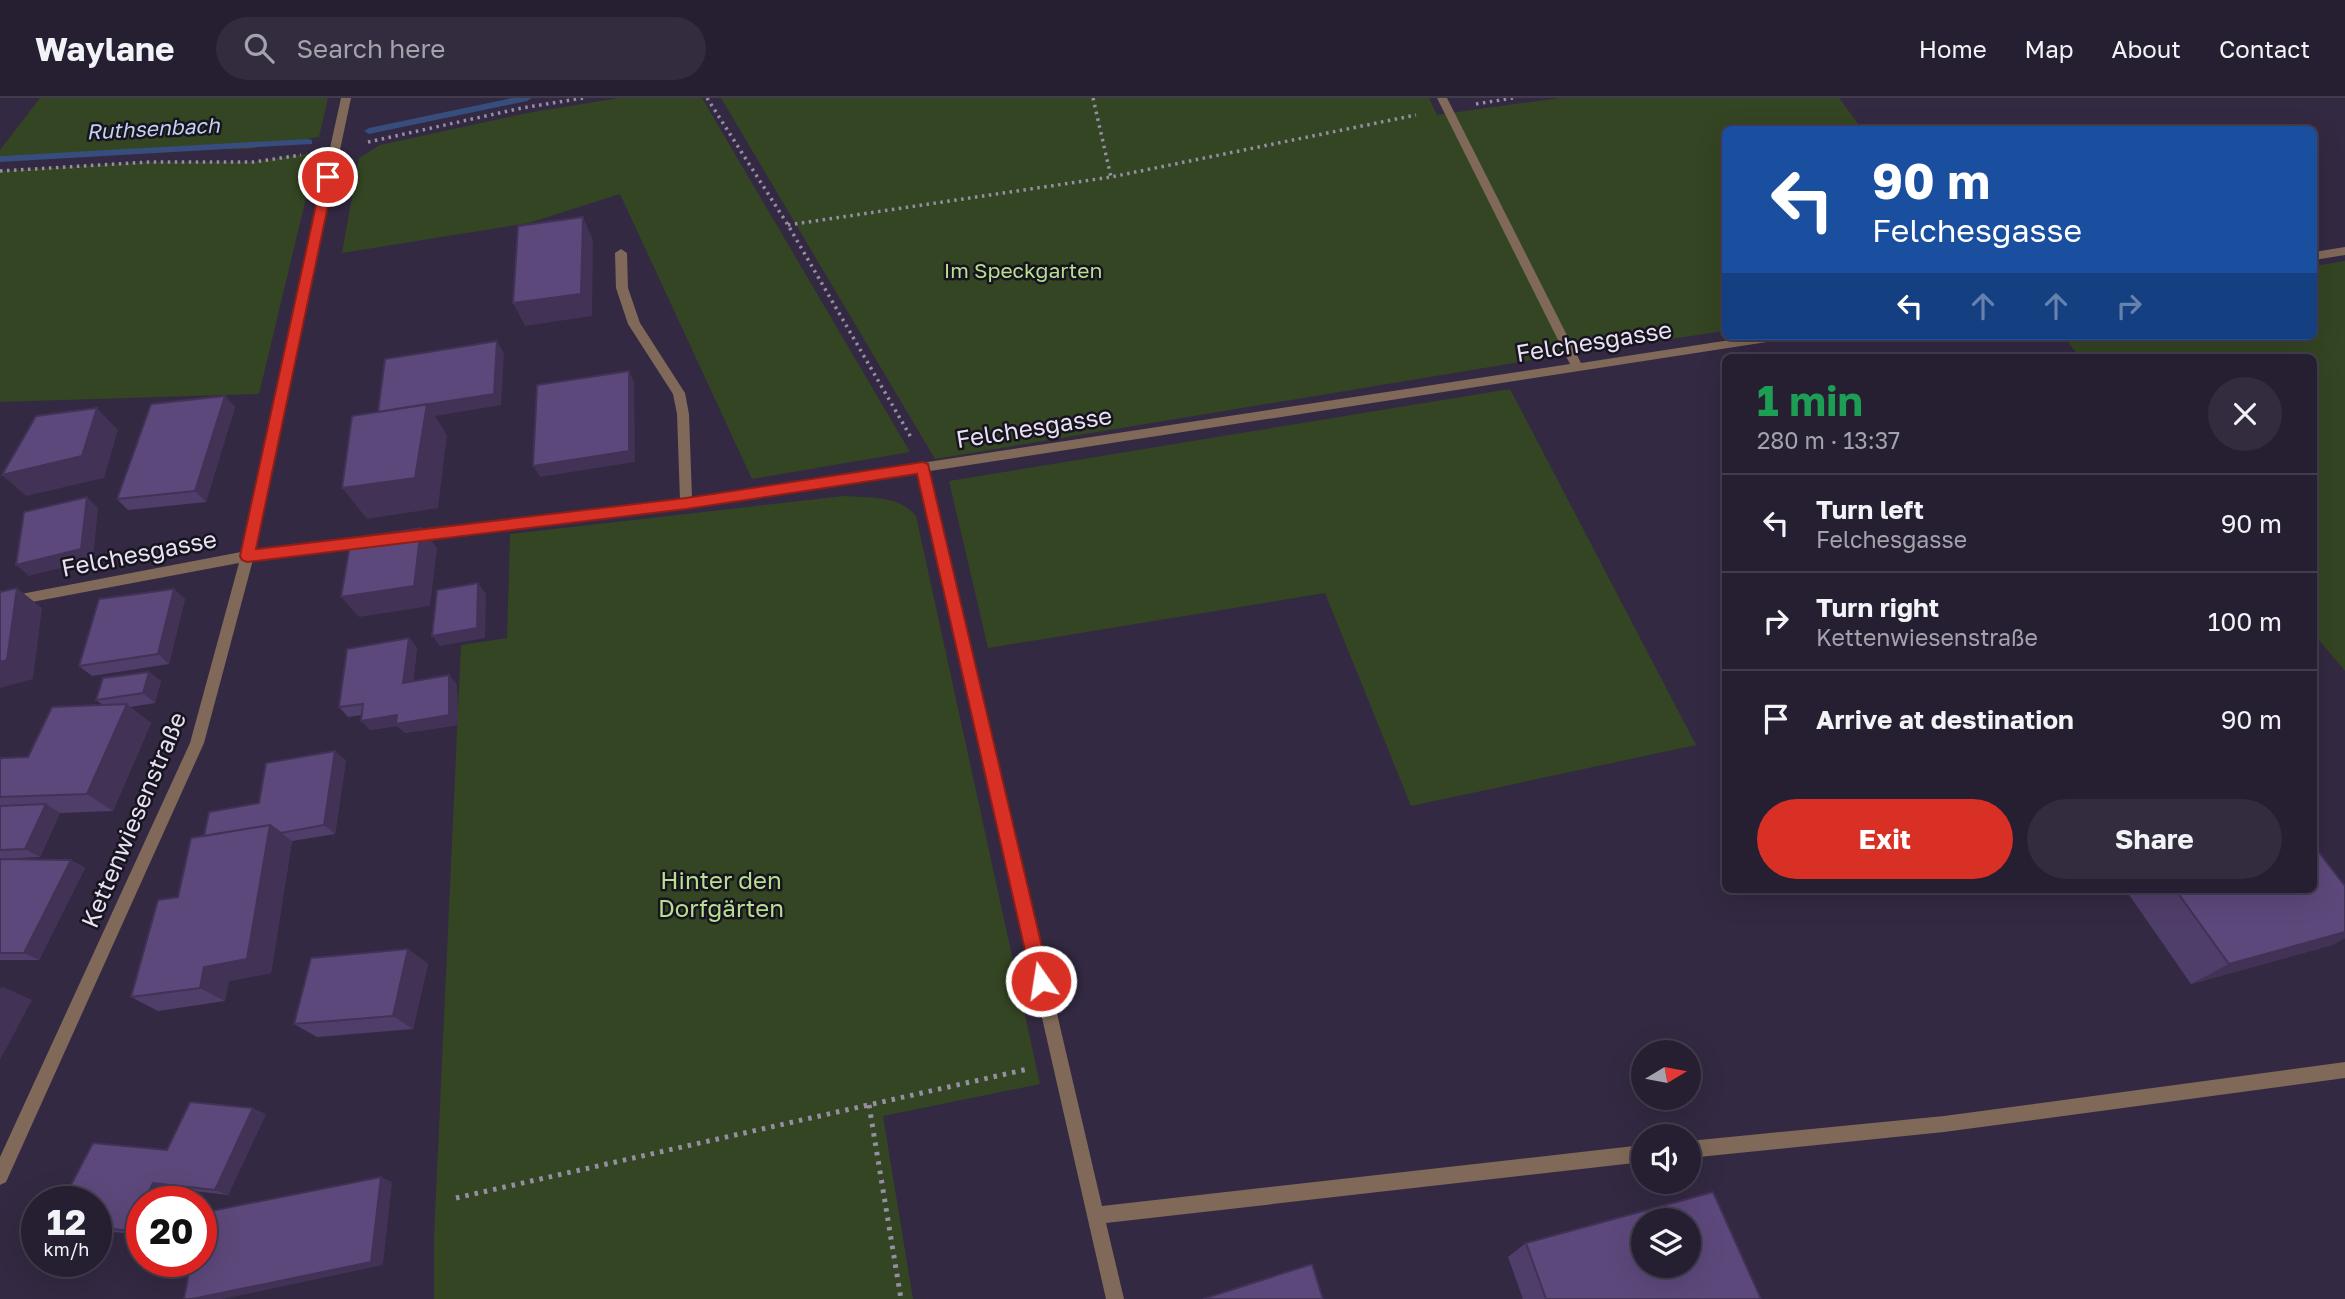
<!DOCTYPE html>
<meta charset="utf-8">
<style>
body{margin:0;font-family:"Golos Text",sans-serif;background:#322c3e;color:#f1f3f6;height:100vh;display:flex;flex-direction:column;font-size:26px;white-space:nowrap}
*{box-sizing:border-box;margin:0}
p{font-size:23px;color:#a4a2ac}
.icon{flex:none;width:38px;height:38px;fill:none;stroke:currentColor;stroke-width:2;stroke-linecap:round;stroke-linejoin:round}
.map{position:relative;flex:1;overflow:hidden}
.side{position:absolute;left:1722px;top:256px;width:595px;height:539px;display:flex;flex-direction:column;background:#261f32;border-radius:10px;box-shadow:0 7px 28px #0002,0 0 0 2px #423d4d}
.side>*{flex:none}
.guide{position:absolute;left:1722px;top:28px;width:595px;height:214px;border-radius:10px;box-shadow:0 7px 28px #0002,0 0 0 2px #423d4d;background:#1a4fa0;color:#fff;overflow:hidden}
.needle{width:46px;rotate:80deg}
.fabs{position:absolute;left:1631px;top:942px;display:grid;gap:14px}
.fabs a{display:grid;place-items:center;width:70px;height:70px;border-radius:50%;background:#261f32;box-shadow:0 7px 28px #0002,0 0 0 2px #423d4d;font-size:35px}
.speed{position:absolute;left:21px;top:1088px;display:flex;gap:14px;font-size:35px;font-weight:700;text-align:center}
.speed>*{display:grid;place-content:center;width:91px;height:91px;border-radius:50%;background:#261f32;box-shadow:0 7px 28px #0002,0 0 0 2px #423d4d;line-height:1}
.speed small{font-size:18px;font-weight:400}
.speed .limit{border:10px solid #d22;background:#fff;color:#111}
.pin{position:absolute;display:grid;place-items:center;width:60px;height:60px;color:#fff;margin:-30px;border:4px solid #fff;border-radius:50%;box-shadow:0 2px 7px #0007}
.me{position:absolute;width:77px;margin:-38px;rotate:347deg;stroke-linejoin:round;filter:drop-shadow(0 0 5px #0008)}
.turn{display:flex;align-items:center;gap:24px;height:147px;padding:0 35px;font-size:32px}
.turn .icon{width:91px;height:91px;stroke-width:2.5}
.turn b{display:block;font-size:49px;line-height:60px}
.lanes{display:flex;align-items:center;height:66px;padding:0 35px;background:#0003;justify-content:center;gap:35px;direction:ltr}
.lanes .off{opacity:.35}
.round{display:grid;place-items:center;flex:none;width:74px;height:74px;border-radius:37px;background:#322c3e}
.overview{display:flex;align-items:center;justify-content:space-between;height:119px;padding:0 35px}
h1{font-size:42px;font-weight:700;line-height:52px;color:#1e9e55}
.button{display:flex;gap:14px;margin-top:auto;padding:14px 35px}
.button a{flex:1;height:80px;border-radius:42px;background:#d93025;color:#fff;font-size:28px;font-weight:700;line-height:80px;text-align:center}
.button a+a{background:#322c3e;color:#f1f3f6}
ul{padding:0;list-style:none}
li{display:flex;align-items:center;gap:21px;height:98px;padding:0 35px;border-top:2px solid #423d4d}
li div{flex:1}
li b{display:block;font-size:26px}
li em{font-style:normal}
header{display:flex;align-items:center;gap:42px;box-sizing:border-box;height:98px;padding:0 35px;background:#261f32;border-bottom:2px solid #423d4d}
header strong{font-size:33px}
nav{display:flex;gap:38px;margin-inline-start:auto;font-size:24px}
.search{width:490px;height:63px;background:#322c3e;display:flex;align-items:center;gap:18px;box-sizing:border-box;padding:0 24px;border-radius:38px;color:#a4a2ac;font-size:26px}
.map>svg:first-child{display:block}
</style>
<header>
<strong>Waylane</strong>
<div class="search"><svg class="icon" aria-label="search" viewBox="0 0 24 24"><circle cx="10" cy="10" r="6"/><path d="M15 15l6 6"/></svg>Search here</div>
<nav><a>Home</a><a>Map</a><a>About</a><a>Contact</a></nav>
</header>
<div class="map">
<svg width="2345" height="1201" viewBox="0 0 2345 1201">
<rect width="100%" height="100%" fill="#332942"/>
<path fill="#344523" d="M40,0H328L319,39L247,51L167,50L0,58V52Z
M619,0H702L910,354L752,381L620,96L529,125L342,155L359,60L380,47L527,15Z
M721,0H1429L1437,17L1559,0H1839L1862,31L1726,32L1725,233L1556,258L935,361Z
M317,54L259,296L0,304V73L149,64H254Z
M2345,163V573L2314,536V259H2080L2063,238H2314V168Z
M1510,291L1696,647L1411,708L1325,495L988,550L949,383Z
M844,398C869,400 899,397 916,418L1040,986L883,1018L913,1201H434V1139L461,547L507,540L510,436Z"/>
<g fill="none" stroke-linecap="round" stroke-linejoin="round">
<path fill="#364d7d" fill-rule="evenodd" d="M512,0H532L527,3L369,36L364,33L369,30Z
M308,41L312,42V46L0,64V58Z"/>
<path stroke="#968ea2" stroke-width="3.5" stroke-dasharray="2.5 4.5" stroke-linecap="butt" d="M707,0L788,127L912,341
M1093,0L1111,79
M1476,6L1513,0
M368,44L522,10L583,0
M0,73L149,64H254L301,57
M788,127L1111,79L1416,17"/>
<path stroke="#968ea2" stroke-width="5" stroke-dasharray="3.5 6" stroke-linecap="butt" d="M869,1007L901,1201
M456,1100L1028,971"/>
<path fill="#806959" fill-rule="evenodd" d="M1437,0H1447L1581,265L1756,238H1789L1787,241L930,373L1102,1108L1643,1047V1064L1106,1125L1124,1201H1106L918,375L686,411L410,444L404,439L410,434L680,402L677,316L673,296L628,226L616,190L615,155L621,151L627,155L628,190L640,225L685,295L689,316L692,400L1570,266Z
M2345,149V157L2314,162V154Z
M369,438L375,443L369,448L247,463L240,458L247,453Z
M2345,964V980L1944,1034L1689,1060V1043L1944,1018Z"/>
<path fill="#806959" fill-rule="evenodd" d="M341,0H351L254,458L204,645L6,1084L0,1087V1059L190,645L239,465L0,510V500L241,454Z"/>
</g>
<path fill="#503e6a" d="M225,298L235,309L206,404L128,412L117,401Z
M174,491L185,501L169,566L92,578L79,568Z
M409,540L417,550L413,583L449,577L457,587L458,627L405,635L397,628L370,632L361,617L348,619L339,609Z
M149,574L161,583L155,605L130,609L151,625L113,713L60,715L40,759L1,761L71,762L85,770L39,862H0V662L28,659L103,607L96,602Z
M346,662L335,736L292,743L271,875L229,883L225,903L158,913L131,899L178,799L204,738L259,705Z
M2345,788V840L2332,847L2191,886L2125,791H2314Z
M408,851L428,866L413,931L317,939L294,926Z
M266,1016L228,1097L168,1090L142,1104V1137L96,1132V1104L167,1052Z
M1526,1145L1761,1201H1523L1508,1159Z"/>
<path fill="#413256" d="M583,119L593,142L592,218L525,228L513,205Z
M497,243L504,255L501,307L435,318L447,337L438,410L367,421L342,390L386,326Z
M629,273L634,284L635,364L540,379L533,368Z
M225,298L235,309L206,404L195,393Z
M97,310L118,332L104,380L26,398L2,377Z
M87,399L98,410L93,462L29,478L16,467Z
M421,430L437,450L430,508L359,519L341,499Z
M478,485L486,496L485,540L440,548L432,538Z
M17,490L42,510L33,581L0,590V564Z
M174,491L185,501L169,566L158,556Z
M409,540L417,550L412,595L403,585Z
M149,574L161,583L155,605L143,595Z
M449,577L457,587L458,627L405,635L397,628L370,632L361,623Z
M127,606L151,625L113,713L87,696Z
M335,653L346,662L335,736L324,727Z
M46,706L60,715L40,759L25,751Z
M270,727L292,743L271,875L229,883L225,903L200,890L204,869Z
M71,762L85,770L39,862L24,855Z
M2345,834V840L2332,847L2191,886L2229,866Z
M408,851L428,866L413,931L393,918Z
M1,888L32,902L0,962V891Z
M253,1010L266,1016L228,1097L215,1092Z
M381,1079L392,1084L383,1167L223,1201H192Z
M153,1085L168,1090L161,1104H144Z
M142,1108V1136L130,1133Z"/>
<path fill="#5d487b" stroke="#413256" stroke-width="2" fill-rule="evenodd" d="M583,119L581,196L513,205L518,128Z
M497,243L494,296L378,314L385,261Z
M629,273V353L533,368L537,287Z
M225,298L195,393L117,401L151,306Z
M427,306L415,380L342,390L352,318Z
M97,310L82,358L2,377L36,318Z
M87,399L81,451L16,467L24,414Z
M421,430L414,488L341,499L351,441Z
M478,485L477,530L432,538L437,492Z
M17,490L7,562L0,564V494Z
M174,491L158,556L79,568L99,501Z
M409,540L403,585L449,577V617L396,626L397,617L361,623L363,606L339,609L347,551Z
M149,574L143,595L96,602L103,580Z
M127,606L87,696L0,699V662L1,660L28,659L52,609Z
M335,653L324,727L281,735L270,727L204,738L209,714L259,705L266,665Z
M46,706L25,751L0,752V708Z
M270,727L247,861L204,869L200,890L131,899L158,802L178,799L191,740Z
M2314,748L2345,788V834L2229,866L2175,791H2314Z
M0,761L71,762L24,855H0Z
M408,851L393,918L294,926L311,860Z
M190,1004L253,1010L215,1092L153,1085L144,1104H142V1108L130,1133L96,1129V1104H62L93,1045L167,1052Z
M381,1079L371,1164L192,1201H184L191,1164H201V1115Z
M1713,1094L1761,1201H1546L1526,1145ZM1643,1122H1689V1167H1643Z
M1312,1166L1323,1201H1203Z"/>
<path fill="#d93025" stroke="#8d1f18" stroke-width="2" d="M328,75L334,79L256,451L686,400L923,364L928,366L1050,883L1047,889L1041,891L1035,889L1032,883L917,376L686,411L247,464L242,462L240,458L322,79Z"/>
<g text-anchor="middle" stroke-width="5" stroke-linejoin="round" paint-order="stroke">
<g font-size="21" font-style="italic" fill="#c2d2f1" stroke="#18141f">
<text transform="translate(153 31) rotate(-3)" y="7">Ruthsenbach</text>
</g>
<g font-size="21" fill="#b6df8f" stroke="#18141f">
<text x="1023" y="180">Im Speckgarten</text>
</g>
<g font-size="24" fill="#e7e1f1" stroke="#18141f">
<text transform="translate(1594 244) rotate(-9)" y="8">Felchesgasse</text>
<text transform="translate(1034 330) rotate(-9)" y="8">Felchesgasse</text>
<text transform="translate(139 456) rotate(-11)" y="8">Felchesgasse</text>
<text transform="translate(134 722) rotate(-67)" y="8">Kettenwiesenstraße</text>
</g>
<g font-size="24" fill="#b6df8f" stroke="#18141f">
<text x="721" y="791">Hinter den<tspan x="721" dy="28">Dorfgärten</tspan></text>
</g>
</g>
</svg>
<div class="fabs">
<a><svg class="needle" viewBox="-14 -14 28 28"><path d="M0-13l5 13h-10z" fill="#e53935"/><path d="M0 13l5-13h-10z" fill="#a4a2ac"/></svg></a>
<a><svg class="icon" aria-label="sound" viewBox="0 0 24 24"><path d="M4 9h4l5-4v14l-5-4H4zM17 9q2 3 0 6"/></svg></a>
<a><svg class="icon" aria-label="layers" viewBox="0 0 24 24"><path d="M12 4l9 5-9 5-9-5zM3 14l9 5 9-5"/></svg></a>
</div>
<div class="speed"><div>12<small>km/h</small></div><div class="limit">20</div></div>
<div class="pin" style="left:328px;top:79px;background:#d93025"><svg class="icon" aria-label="arrive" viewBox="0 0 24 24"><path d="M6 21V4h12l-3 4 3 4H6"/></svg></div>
<svg class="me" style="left:1041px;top:883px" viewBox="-20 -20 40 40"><circle r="17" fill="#d93025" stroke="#fff" stroke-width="3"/><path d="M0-11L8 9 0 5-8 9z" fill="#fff"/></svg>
<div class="guide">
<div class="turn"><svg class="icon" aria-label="left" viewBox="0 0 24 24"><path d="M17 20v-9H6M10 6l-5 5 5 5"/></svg><div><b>90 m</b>Felchesgasse</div></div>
<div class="lanes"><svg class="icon" aria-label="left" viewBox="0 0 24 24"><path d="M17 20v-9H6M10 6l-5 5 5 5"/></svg><svg class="icon off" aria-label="ahead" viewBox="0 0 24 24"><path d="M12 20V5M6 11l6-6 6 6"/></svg><svg class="icon off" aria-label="ahead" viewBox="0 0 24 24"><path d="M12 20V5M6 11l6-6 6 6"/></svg><svg class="icon off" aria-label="right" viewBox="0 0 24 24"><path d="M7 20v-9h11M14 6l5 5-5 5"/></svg></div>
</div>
<section class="side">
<div class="overview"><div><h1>1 min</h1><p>280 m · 13:37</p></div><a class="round"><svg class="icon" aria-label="close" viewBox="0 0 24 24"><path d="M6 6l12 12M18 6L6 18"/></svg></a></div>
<ul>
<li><svg class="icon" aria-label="left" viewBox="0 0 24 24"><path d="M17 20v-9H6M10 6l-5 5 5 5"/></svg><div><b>Turn left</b><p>Felchesgasse</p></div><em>90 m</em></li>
<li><svg class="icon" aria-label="right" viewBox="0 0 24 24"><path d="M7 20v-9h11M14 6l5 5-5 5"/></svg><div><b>Turn right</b><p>Kettenwiesenstraße</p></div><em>100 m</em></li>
<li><svg class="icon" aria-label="arrive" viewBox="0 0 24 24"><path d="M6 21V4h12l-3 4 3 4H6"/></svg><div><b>Arrive at destination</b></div><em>90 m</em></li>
</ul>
<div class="button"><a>Exit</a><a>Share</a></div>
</section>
</div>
